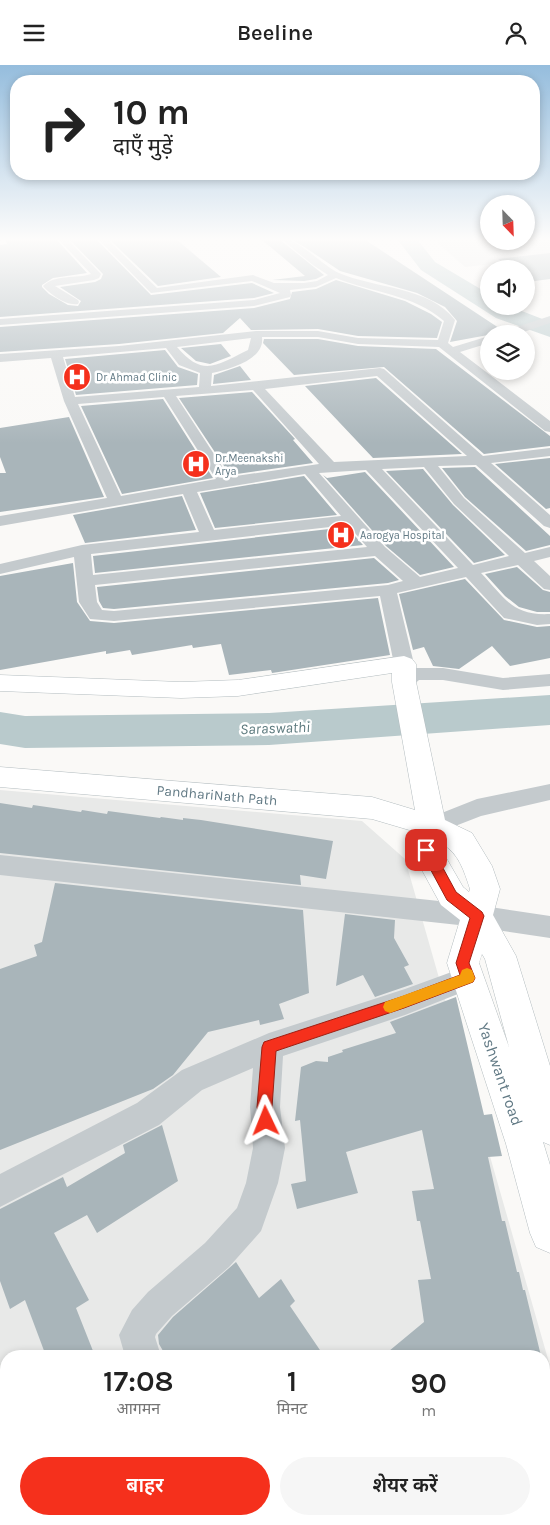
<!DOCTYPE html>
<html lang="hi">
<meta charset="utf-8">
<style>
body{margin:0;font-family:Karla,"Noto Sans Devanagari",sans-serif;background:#f6f6f6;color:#222;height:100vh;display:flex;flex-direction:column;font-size:19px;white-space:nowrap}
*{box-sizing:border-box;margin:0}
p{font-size:16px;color:#767676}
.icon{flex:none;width:28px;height:28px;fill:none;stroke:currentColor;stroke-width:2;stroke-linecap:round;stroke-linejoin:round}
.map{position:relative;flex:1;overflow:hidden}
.drawer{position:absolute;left:0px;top:1285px;width:550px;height:175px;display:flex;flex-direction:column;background:#fff;border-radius:20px 20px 0 0;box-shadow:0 2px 8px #0003}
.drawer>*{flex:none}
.guide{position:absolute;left:10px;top:10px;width:530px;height:105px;border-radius:20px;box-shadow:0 2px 8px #0003;background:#fff;color:#222;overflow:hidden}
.needle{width:32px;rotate:157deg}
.controls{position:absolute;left:480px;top:130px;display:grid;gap:10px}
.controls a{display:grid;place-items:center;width:55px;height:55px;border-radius:50%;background:#fff;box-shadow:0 2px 8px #0003;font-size:25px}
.pin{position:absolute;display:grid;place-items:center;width:42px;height:42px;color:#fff;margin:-21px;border-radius:10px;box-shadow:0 2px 8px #0006}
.me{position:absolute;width:55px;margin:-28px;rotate:358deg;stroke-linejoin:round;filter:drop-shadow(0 0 4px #0008)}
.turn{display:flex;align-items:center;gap:18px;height:105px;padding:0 20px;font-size:22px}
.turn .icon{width:65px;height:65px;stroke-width:2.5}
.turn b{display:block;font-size:35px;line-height:42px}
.eta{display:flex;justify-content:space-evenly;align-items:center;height:85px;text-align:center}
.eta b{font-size:30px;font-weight:600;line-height:35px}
.action{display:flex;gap:10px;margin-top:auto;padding:10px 20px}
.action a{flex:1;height:58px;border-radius:30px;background:#f5301c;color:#fff;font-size:20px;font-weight:600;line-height:58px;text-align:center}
.action a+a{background:#f6f6f6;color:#222}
header{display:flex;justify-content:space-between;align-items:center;height:65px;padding:0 20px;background:#fff;font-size:22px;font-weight:600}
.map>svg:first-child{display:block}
</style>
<header><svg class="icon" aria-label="menu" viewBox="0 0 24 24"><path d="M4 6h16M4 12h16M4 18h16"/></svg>Beeline<svg class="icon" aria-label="person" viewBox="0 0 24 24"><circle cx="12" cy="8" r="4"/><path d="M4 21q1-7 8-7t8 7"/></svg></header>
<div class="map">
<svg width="550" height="1460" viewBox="0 0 550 1460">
<rect width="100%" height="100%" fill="#faf9f7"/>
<path fill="#e8e9e8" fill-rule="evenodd" d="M433,174H489V176H526V174H550V193L465,202Z
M0,725L362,756L405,794L550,1301V1460H0ZM6,1291H544V1454H6Z"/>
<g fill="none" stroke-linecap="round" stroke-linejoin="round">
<path fill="#b9cacc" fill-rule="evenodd" d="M397,174H417L435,197L489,229V241H509L550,257V272L496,253L421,205Z
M550,630V660L269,680L25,683L0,679V647L25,651L269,648Z"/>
</g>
<path fill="#a9b5ba" d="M5,174H56L87,208L53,213L42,220V222L49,229L68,240L78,241L81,236L60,222L95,217L101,214L103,209L69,174H96L151,230L252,218L274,228L254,233L0,252V180L7,179Z
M109,174H176L221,212L158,221Z
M261,174H279L324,210L316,214L304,216L272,215L305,211Z
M290,174H364L502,265L499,268L450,277L457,256L445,242L417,228L340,206L303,181Z
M550,188V214L535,216L526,210V204H514L498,194Z
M336,215L405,236L431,249L442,257L437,273L358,271L318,264L251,265L240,253L223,268L119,279L0,287V262L254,243L290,234L292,227L316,224Z
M264,274H318L358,281L436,284L550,371V381L484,389L384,302L294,310L263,278Z
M221,279L231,291L210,299L196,296L181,283Z
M165,285L178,302L198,309L197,320L76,330L65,294Z
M240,301L251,315L213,319L214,310Z
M376,313L462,389L373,393L305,321Z
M252,327L295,374L293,375L313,398L230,410L179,333Z
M163,334L213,413L122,429L81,341Z
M69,352L104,432L0,447V408H6L0,392V363Z
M550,393V443L546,444L495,399Z
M475,402L550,471V480L526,486L465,432L442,403Z
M423,404L453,440L505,490L474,498L386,406Z
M365,407L454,502L420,510L386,481L323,410L327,413Z
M304,411L337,450L215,463L200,428Z
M182,431L196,465L85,478L73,450Z
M347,462L363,480L95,508L93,491Z
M374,493L399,515L388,518L114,544L103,543L99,536L97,522Z
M73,498L77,537L90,556L114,558L378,533L390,590L272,608L271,605L229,610L221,579L193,583L192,580L132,590L130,585L106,589V586L0,605V511Z
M517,502L543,525L550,527V547H537L519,542L505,531L485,509Z
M465,514L504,555L537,562L550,561V593L510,601L492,581L459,604L433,601L424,582L413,585L399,529Z
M0,738L32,743L33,740L81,747L82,745L107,749L108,746L160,753L161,752L183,755V753L201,755L333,776L326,814L300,810L301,820L0,788Z
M55,818L303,845L309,928L279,939L284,954L260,960L259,955L208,967L173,1010L153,1024L0,1085V904L37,891L34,880L42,877Z
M345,849L395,855L394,873L409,900L404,902L413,919L375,932L363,910L336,921Z
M456,932L484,1050L492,1049L502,1091L488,1092L502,1156H505L517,1207H519L523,1225H525L541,1291H383L424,1257L418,1215L431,1214L420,1156H417L412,1126L434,1124L422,1065L346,1087L358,1128L297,1144L291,1119L306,1116L300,1055L295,1056L301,1002L316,996L328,997V992L343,987L342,985L396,968L390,957Z
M162,1060L178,1116L97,1168L87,1150L54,1168L89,1235L76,1243L95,1291H46L25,1235L10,1244L0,1216V1144L63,1112L67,1122L125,1088L123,1080Z
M236,1197L259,1233L281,1214L295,1236L290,1241L324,1291H166L159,1279L158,1270L173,1252Z"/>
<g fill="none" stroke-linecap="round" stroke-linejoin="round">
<g stroke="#b4bdc0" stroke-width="1">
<path id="secondary" d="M404,591L412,594L416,599V617L445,755L472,768L492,801L500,824L493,850L516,891L550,1001V1080L543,1077L550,1100V1188L536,1182L530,1168L506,1079L447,898L460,855L441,840L411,785L416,767L372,754L0,722V702L372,732L415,745L392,617V608L238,631L181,633L0,626V610L181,617L238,615ZM442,779C459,788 464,806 470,824L469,827L463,822L441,784ZM482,889L485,894L509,982L479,898Z"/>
</g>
<path fill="#c4cacd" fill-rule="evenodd" d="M58,174H67L101,209L99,213L94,215L55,221L78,235L79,237L78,239C66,241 50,229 43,221C55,209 76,214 91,209Z
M98,174H107L157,223L253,210L274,218H304L317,216L328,210L313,200L281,174C299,173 321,200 339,208C376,224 429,221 455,255L448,278L453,282L489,271V278L460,287L550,356V367L545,366L439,282L358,279L318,272H262C265,295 229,304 212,308L211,321L380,303L384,304L483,391L550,383V391L491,398L550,450V463L544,461L476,400L438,401L464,433L525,488L550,482V492L534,496L550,511V525L544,524L518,500L481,508C505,533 512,551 550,549V559L537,560L504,553L466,512L397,528L414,599L411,603L404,605L397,603L394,599L380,531L114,556L90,554L79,537L74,492L0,509V499L82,480L199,467L183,429L0,461V451L107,433L64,336L51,293L0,297V289L119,281L256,266H318L358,273L438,275L444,256C413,229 373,228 336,213L316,222L290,225L291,230L290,232L254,241L0,260V254L254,235L280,228L252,216L151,228ZM251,273L248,285C217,300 203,313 177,282ZM166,283L179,300L200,308L199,322L75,332L63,292ZM377,311L467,391L334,397L265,324ZM253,325L319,399L229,412L176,331ZM164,332L216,414L121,431L78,339ZM424,402L454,439L509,491L473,500L382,404ZM366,405L458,503L420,512L385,482L319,408ZM305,409L341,451L214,465L197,427ZM348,460L367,482L93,510L91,489ZM375,491L403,516L388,520L114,546L102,545L97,537L95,520Z
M550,251V258L518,269H501L502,267Z
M414,603H443L503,613L550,609V621L503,625L443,615H419L411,622L404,623L397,622L394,617C399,610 406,605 414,603Z
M550,719V735L481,751L432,770L424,767L420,761L424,755L477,734Z
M0,790L477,840L550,851V873L477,862L0,810Z
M468,901L478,905L481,913L478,921L405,950L283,991L280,1042L285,1083L278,1118L261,1166L229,1202L172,1251L156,1269L155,1272L161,1291H125L119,1270L132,1245L148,1227L205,1178L237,1143L246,1118L253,1083L250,1042L253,1003L202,1025L159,1060L0,1142V1109L137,1038L182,1005L269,968L405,924Z
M231,1454H272L274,1460H233Z"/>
<use href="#secondary" fill="#fff" fill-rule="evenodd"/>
</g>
<linearGradient id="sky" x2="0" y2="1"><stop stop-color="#95bddd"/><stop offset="0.46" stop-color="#fdfcfb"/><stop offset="1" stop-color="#fdfcfb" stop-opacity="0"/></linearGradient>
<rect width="550" height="378" fill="url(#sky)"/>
<path fill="#f5301c" stroke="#9f1f12" d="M426,780L431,781L456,827L482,847L484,851L469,898L475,913L473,917L404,943L276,986L272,1042L274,1056L272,1061L266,1063L261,1061L257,1042L262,982L264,977L404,931L460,910L456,898L470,853L447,835L420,785L422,781Z"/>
<path fill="#f59e0b" d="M467,903L472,905L475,913L473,917L390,948L385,946L383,942L385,937L460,910L462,905Z"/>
<defs>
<g id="hospital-disc" transform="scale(1.4375)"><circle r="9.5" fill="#f5301c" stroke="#fff"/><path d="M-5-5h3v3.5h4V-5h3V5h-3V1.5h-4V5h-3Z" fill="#fff"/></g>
</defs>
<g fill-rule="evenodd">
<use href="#hospital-disc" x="77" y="312"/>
<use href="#hospital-disc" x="196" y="399"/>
<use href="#hospital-disc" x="341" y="470"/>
</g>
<g text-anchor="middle" stroke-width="5" stroke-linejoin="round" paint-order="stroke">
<g font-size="11" fill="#627a85" stroke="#fff" text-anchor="start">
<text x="96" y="316">Dr Ahmad Clinic</text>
<text x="215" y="397">Dr.Meenakshi<tspan x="215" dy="13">Arya</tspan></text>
<text x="360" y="474">Aarogya Hospital</text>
</g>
<g font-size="14" fill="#627a85" stroke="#fff">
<text transform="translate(217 730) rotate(5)" y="5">PandhariNath Path</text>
</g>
<g font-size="15" font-style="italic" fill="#5d7a7e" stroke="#fff">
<text transform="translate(275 663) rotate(-2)" y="5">Saraswathi</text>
</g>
<g font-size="16" fill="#627a85" stroke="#fff">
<text transform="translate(501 1009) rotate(71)" y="6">Yashwant road</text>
</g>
</g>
</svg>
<div class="controls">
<a><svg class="needle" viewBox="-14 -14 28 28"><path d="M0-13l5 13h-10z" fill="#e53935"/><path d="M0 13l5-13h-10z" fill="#767676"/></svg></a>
<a><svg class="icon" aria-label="sound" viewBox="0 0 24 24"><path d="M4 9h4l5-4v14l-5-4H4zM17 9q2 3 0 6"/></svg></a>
<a><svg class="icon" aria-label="layers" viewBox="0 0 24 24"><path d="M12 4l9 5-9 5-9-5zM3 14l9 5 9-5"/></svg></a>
</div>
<div class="pin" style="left:426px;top:785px;background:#d93025"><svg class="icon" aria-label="arrive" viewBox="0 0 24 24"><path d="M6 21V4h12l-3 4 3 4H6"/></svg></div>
<svg class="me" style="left:266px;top:1056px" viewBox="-20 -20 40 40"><path d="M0-17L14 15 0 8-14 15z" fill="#f5301c" stroke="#fff" stroke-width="4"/></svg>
<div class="guide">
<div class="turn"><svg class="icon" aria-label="right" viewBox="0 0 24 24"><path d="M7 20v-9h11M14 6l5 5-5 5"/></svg><div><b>10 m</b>दाएँ मुड़ें</div></div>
</div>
<section class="drawer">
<div class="eta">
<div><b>17:08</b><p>आगमन</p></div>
<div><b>1</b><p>मिनट</p></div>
<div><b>90</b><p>m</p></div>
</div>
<div class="action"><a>बाहर</a><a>शेयर करें</a></div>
</section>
</div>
